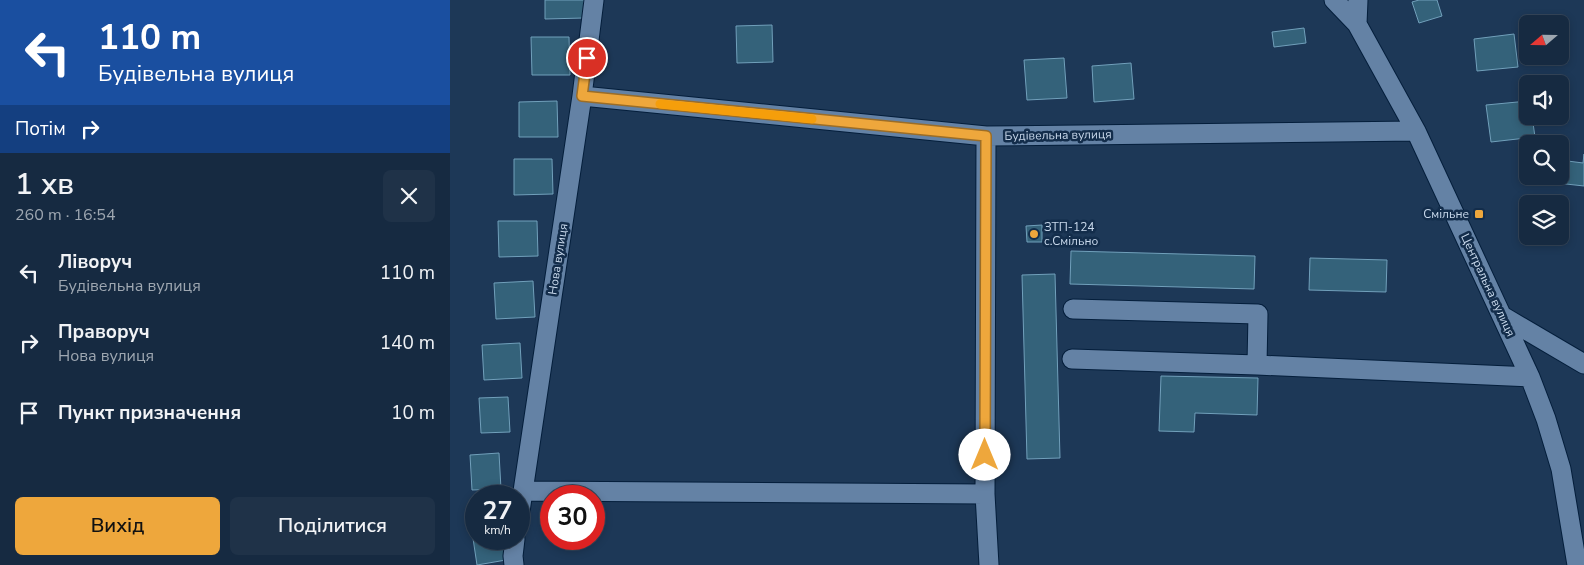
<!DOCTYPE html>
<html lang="uk">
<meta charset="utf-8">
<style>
body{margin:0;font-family:"Nunito Sans",sans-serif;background:#1f3248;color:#f1f3f6;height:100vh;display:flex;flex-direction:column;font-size:19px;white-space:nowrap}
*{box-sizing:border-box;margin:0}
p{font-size:16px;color:#9ea7b1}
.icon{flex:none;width:28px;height:28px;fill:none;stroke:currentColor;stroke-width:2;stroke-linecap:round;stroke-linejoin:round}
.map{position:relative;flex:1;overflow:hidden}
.sheet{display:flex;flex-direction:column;background:#162a41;width:450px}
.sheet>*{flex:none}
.banner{background:#1a4fa0;color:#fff;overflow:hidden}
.needle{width:32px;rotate:250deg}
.fabs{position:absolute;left:1069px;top:15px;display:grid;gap:10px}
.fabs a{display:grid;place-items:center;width:50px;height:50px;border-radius:8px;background:#162a41;box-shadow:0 2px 8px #0003,0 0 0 1px #35465a;font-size:25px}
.speed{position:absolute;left:15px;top:485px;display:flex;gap:10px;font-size:25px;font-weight:700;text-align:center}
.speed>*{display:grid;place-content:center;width:65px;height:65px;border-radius:50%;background:#162a41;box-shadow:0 2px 8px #0003,0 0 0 1px #35465a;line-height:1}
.speed small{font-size:12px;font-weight:400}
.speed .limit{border:8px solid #d22;background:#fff;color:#111}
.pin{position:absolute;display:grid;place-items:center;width:42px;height:42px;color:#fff;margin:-21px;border:2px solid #fff;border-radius:50%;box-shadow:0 1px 5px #0007}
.me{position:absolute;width:55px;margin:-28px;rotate:0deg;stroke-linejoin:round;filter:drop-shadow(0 0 4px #0008)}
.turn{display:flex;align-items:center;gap:18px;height:105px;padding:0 15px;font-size:22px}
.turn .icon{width:65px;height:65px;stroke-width:2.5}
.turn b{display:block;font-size:35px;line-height:42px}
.then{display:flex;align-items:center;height:48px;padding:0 15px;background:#0003;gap:10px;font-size:19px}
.round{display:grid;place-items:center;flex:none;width:52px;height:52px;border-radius:8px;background:#1f3248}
.head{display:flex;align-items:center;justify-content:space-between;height:85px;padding:0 15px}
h1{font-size:30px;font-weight:600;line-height:38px}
.button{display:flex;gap:10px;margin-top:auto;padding:10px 15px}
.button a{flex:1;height:58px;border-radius:8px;background:#eea73c;color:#111;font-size:20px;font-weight:600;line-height:58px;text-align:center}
.button a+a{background:#1f3248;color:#f1f3f6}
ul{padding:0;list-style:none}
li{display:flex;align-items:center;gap:15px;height:70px;padding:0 15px}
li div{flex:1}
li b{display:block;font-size:19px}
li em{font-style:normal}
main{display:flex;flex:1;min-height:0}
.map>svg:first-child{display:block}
</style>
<main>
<section class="sheet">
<div class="banner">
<div class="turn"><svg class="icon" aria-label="left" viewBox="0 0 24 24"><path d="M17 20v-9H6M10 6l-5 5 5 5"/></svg><div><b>110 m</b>Будівельна вулиця</div></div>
<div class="then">Потім<svg class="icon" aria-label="right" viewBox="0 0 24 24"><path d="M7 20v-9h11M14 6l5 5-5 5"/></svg></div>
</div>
<div class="head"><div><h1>1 хв</h1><p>260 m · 16:54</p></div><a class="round"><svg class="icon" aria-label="close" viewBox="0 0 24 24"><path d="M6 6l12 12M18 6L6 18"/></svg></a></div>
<ul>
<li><svg class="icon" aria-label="left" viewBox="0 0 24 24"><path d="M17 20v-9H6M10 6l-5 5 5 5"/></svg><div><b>Ліворуч</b><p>Будівельна вулиця</p></div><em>110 m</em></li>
<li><svg class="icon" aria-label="right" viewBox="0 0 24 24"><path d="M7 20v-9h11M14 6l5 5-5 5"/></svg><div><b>Праворуч</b><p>Нова вулиця</p></div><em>140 m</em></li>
<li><svg class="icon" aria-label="arrive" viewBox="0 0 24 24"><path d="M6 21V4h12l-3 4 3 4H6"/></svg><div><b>Пункт призначення</b></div><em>10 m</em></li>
</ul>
<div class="button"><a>Вихід</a><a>Поділитися</a></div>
</section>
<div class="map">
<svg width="1134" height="565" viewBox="0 0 1134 565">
<rect width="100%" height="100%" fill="#1d3857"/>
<path fill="#34627a" stroke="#71a0bb" d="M95,0H134V18L95,19Z
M969,0H987L992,16L969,23L962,2Z
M322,25L323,62L287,63L286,26Z
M854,28L856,43L824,47L822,32Z
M1064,34L1068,67L1027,71L1024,39Z
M81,37H119L120,75H82Z
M614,58L617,98L577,100L574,60Z
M681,63L684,99L644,102L642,66Z
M107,101L108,137H69V102Z
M1078,101V116H1082L1085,137L1041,142L1036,105Z
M1134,154V186L1107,183V176H1110V160L1133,163Z
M64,159H102L103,194L64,195Z
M48,221H87L88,256L49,257Z
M592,225V242H577L576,226Z
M621,251L805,256L804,289L620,284Z
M860,258L937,260L936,292L859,290Z
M605,274L610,458L577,459L572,275Z
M83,281L85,317L46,319L44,283Z
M70,343L72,378L34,380L32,345Z
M711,376L808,378L807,415L745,413L744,432L709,431Z
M58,397L60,432L31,433L29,398Z
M49,453L51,489L22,490L20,455Z
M26,524V539H53L56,560L27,565L21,525Z"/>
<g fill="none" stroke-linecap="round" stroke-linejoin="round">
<g stroke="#041e3b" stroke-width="21">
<path id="minor" d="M884,0L907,24L966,131L1080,377L1096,419L1111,469L1127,565
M907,24L908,0
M132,96L536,136L966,131
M536,136L535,494L539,565
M623,309L808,314L807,365
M1054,317L1134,364
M622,359L807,365L1080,377
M73,491L535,494
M69,518L132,96L144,0
M64,565L63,556L65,539"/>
</g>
<use href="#minor" stroke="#6482a5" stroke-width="19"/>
</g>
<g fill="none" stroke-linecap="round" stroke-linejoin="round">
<g stroke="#9b6d27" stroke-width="12">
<path id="route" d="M137,58L132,96L536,136L535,455"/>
</g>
<use href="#route" stroke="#eea73c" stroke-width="9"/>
<path stroke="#f59e0b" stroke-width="9" d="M210,104L362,119"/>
</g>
<g fill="#eea73c" stroke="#132d4b" stroke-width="2">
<rect x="1024" y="209" width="10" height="10" rx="2.5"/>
<circle cx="584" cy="234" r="5"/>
</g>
<g text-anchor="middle" stroke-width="5" stroke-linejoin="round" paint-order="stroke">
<g font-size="12" fill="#c8d8eb" stroke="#132d4b">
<text transform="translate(608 135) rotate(-1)" y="4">Будівельна вулиця</text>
<text transform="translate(108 259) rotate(-81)" y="4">Нова вулиця</text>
<text transform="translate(1038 285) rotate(65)" y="4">Центральна вулиця</text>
</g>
<g font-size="12" fill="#c8d8eb" stroke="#132d4b" text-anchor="end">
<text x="1019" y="218">Смільне</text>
<text x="594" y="231" text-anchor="start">ЗТП-124<tspan x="594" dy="14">с.Смільно</tspan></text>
</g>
</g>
</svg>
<div class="fabs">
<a><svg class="needle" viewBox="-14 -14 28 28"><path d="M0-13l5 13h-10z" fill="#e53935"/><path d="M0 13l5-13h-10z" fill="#9ea7b1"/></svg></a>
<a><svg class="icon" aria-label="sound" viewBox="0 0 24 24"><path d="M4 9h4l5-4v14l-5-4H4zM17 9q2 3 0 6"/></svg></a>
<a><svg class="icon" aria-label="search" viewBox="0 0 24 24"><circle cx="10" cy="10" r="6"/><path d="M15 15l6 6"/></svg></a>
<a><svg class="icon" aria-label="layers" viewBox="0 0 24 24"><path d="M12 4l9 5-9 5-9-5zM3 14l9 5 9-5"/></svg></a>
</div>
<div class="speed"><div>27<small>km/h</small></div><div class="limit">30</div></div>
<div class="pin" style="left:137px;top:58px;background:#d93025"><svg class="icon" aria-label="arrive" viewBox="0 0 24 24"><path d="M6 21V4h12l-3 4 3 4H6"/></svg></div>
<svg class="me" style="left:535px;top:455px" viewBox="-20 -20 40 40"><circle r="19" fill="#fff"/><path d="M0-13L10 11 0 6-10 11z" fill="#eea73c"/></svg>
</div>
</main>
